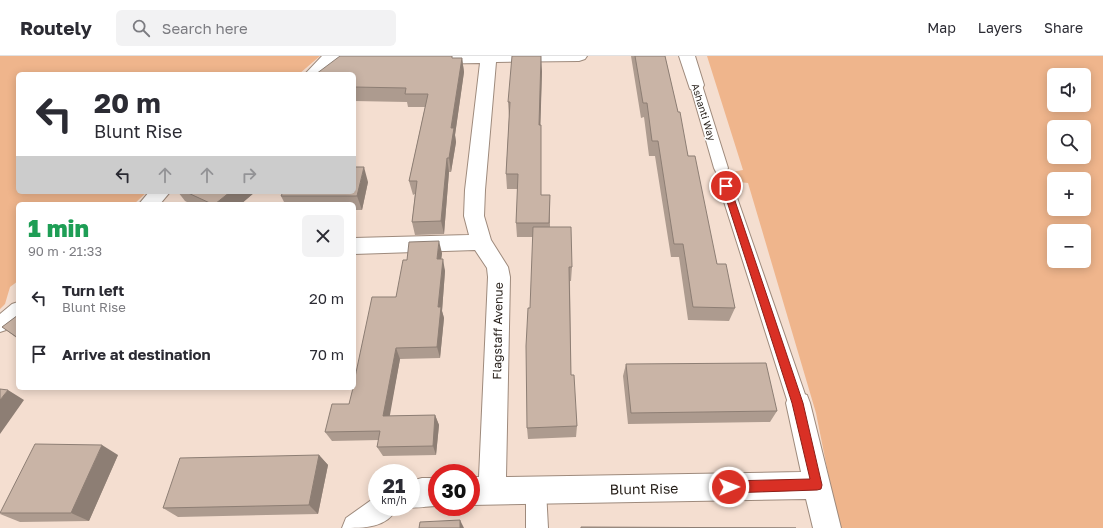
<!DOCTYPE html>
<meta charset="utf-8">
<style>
body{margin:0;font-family:"Golos Text",sans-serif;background:#f2f2f3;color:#2b2b33;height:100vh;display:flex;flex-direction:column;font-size:15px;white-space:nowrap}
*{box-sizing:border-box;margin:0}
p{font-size:13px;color:#7c7c81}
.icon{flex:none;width:22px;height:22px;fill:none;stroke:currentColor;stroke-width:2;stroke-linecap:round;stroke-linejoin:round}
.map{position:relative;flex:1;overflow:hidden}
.sheet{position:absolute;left:16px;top:146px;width:340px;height:188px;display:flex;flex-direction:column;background:#fff;border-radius:6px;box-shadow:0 2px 10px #0003}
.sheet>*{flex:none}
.guide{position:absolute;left:16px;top:16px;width:340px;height:122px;border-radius:6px;box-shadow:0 2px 10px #0003;background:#fff;color:#2b2b33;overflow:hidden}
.buttons{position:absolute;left:1047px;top:12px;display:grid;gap:8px}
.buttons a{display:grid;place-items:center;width:44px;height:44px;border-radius:6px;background:#fff;box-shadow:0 2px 10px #0003;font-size:20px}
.speed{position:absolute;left:368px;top:408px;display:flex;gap:8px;font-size:20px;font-weight:700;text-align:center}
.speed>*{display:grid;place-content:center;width:52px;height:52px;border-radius:50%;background:#fff;box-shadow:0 2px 10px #0003;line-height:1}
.speed small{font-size:10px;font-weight:400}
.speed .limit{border:6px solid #d22;background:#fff;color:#111}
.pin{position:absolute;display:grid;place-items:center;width:34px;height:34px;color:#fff;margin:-17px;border:2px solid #fff;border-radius:50%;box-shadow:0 1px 4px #0007}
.me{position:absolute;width:44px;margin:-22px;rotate:89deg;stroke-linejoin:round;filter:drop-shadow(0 0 3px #0008)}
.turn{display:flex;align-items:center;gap:14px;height:84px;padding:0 12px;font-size:18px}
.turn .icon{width:52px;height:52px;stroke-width:2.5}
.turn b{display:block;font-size:28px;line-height:34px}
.lanes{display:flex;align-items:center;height:38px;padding:0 12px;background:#0003;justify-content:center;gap:20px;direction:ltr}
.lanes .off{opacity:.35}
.round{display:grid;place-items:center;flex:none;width:42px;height:42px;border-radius:6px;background:#f2f2f3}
.summary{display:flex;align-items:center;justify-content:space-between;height:68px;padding:0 12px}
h1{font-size:24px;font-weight:800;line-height:30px;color:#1e9e55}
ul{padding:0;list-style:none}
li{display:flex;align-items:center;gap:12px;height:56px;padding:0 12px}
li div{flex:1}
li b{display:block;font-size:15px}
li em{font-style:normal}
header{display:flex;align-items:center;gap:24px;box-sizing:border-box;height:56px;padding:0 20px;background:#fff;border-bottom:1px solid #e1e1e2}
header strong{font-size:19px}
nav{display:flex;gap:22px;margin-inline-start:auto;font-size:14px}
.search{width:280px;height:36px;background:#f2f2f3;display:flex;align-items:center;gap:10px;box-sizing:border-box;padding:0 14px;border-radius:6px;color:#7c7c81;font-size:15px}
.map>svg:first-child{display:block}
</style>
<header>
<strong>Routely</strong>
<div class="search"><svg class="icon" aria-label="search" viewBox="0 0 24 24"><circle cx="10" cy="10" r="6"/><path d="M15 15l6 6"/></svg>Search here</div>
<nav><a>Map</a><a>Layers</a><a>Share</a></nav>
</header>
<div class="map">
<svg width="1103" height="472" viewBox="0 0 1103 472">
<rect width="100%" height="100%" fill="#f4ded0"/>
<path fill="#efb58c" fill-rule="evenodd" d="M0,0H320L299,18H18V136H147L134,148H18V225L10,231L5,248L0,253Z
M707,0H1103V472H839L816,357L748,127L720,124L718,118L743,114ZM1054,19H1084V49H1054ZM1054,71H1084V101H1054ZM1054,123H1084V153H1054ZM1054,175H1084V205H1054Z"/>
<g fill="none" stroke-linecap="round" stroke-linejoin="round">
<g stroke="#9e8a7c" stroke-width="2">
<path id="service" d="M696,25L702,29L728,112L726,116L721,117L716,116L714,112L690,29Z
M726,125L731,126L733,130L808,347L805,353L798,356L791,353L788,347L719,130L721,126Z
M18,246V264L6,274L0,276V258L12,248Z
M536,424L543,427L546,434L548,472H526V434L529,427Z"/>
</g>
<g stroke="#9e8a7c" stroke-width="2">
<path id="minor" d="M322,0H369L374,4L372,7L366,9L333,7L322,18H305Z
M418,0H587L585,3L579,5L496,6L485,134L484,160L491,184L508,211L510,221L506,421L801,416L786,347L789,339L798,336L807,339L810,347L841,472H813L806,443L471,449V421H479L488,221L487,212L475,194L354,198V182L469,179L464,160L465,134L480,7L424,8L418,6L416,3Z
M679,0H695L704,29L702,33L696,34L690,33Z
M149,136H170L160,148H139Z
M422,422H437V450C429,450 413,453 407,451H411V425Z
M377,440V451H398C387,472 366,472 342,472L346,462Z"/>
</g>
<use href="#service" fill="#fff" fill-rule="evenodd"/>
<use href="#minor" fill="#fff" fill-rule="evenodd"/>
</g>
<path fill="#ad9b8f" d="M631,0H665L688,100L717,208L735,252L729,265L688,264L679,201H671L655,100H649L644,61L641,62Z
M454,2H462L464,16L455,79L456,86L451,116H449L444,178L415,179L412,166L415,138L413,139L409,125L425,51H408L407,46L354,45V18Z
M542,15L540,69L541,139H550V171L572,211L571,225H570L571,319L577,370L576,381L528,383L527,372L533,181H517L516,167L518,133H507L506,118L509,61L508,46Z
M368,126L362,154H354V148H285L281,140Z
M178,136H255L241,148H191L185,145Z
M442,197L441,203L445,215L442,255L444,262L440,302L400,303L389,360L435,359L439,369L436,399L383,400L377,391L379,384L332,385L325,376L349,348L396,241L407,204Z
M18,259V283L2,271Z
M626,308L777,355L770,366L628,368L623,320Z
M118,399L89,465L20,466L0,458Z
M319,399L328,409L318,458L178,461L163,452Z"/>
<path fill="#8d7e74" d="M541,0L542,15L540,84L539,69Z
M462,2L464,16L455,79L456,86L451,116L449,102L451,72Z
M447,102L449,116L444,178L441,165Z
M364,111L368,126L362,154L357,140Z
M230,136H255L241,148H215Z
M439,185L442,197L440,215L437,203Z
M443,203L445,215L442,255L444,262L440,302L437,291L438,251Z
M396,292L400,303L388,370L383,360Z
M8,334L24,344L0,378V344Z
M435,359L439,369L436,399L433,390Z
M102,389L118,399L89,465L71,457Z
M319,399L328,409L318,458L309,449Z
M460,464L464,472H460Z"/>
<path fill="#c9b4a6" stroke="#8d7e74" d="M340,0H452V2H462L451,72H454L449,102H447L441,165L412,166L417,125H409L428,38H405L406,32L354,31V18H316Z
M512,0H541L539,69H541V139H550L549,167H516L518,118H506L510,46H508Z
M635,0H665L678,56H680L688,100H695L717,208H726L735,252L693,251L683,188H674L658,85H652L647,47H643Z
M354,111H364L357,140H281L283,136H354Z
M186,136H230L215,148H212Z
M533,171H571L572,211H569L571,319H574L577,370L527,372L526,290L528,252H530Z
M439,185L437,203H443L438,251H441L437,291L396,292L383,360L435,359L433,390L377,391L380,375L325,376L332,348H349L353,332H354V326L372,241H396L403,204H407L409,186Z
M18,259V282L2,271Z
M766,307L777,355L631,357L626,308Z
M0,333L8,334L0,344Z
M35,388L102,389L71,457H0Z
M319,399L309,449L163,452L180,402Z
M460,464V472H419L420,466Z
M581,471L796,472H581Z"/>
<path fill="#d93025" stroke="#8d1f18" d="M726,127L730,130L803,347L822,429L821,433L817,434L729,437L725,435L723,431L725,427L729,425L810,423L792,347L722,130Z"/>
<g text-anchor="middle" stroke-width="3" stroke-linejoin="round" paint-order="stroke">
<g font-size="10" fill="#261f19" stroke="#fff">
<text transform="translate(704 56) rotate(73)" y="4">Ashanti Way</text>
</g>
<g font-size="12" fill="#261f19" stroke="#fff">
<text transform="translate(498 275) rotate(-89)" y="4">Flagstaff Avenue</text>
</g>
<g font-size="14" fill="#261f19" stroke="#fff">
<text transform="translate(644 433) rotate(-1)" y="5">Blunt Rise</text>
</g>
</g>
</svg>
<div class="buttons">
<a><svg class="icon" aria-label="sound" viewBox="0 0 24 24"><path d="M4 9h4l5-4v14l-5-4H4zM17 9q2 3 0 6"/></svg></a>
<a><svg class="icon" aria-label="search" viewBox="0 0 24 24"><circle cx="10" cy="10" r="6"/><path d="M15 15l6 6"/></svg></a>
<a>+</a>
<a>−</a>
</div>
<div class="speed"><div>21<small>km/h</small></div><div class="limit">30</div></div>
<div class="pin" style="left:726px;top:130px;background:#d93025"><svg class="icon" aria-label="arrive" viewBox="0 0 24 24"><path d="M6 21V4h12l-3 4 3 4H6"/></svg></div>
<svg class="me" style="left:729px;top:431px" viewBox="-20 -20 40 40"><circle r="17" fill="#d93025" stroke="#fff" stroke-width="3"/><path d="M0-11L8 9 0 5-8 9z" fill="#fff"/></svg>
<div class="guide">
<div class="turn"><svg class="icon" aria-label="left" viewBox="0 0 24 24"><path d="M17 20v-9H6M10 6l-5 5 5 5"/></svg><div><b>20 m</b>Blunt Rise</div></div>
<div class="lanes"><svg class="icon" aria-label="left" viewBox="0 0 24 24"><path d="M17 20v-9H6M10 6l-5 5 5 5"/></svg><svg class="icon off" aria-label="ahead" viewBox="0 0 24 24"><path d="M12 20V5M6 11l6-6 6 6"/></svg><svg class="icon off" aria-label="ahead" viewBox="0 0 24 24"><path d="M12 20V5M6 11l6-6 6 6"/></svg><svg class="icon off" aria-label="right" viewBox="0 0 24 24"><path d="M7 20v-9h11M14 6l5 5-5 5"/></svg></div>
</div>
<section class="sheet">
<div class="summary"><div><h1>1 min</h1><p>90 m · 21:33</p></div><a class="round"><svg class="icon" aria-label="close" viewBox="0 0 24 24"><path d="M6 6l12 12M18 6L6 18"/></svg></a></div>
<ul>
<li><svg class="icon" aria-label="left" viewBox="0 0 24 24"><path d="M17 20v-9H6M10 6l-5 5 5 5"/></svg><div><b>Turn left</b><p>Blunt Rise</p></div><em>20 m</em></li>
<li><svg class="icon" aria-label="arrive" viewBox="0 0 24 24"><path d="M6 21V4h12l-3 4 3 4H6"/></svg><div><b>Arrive at destination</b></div><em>70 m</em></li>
</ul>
</section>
</div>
